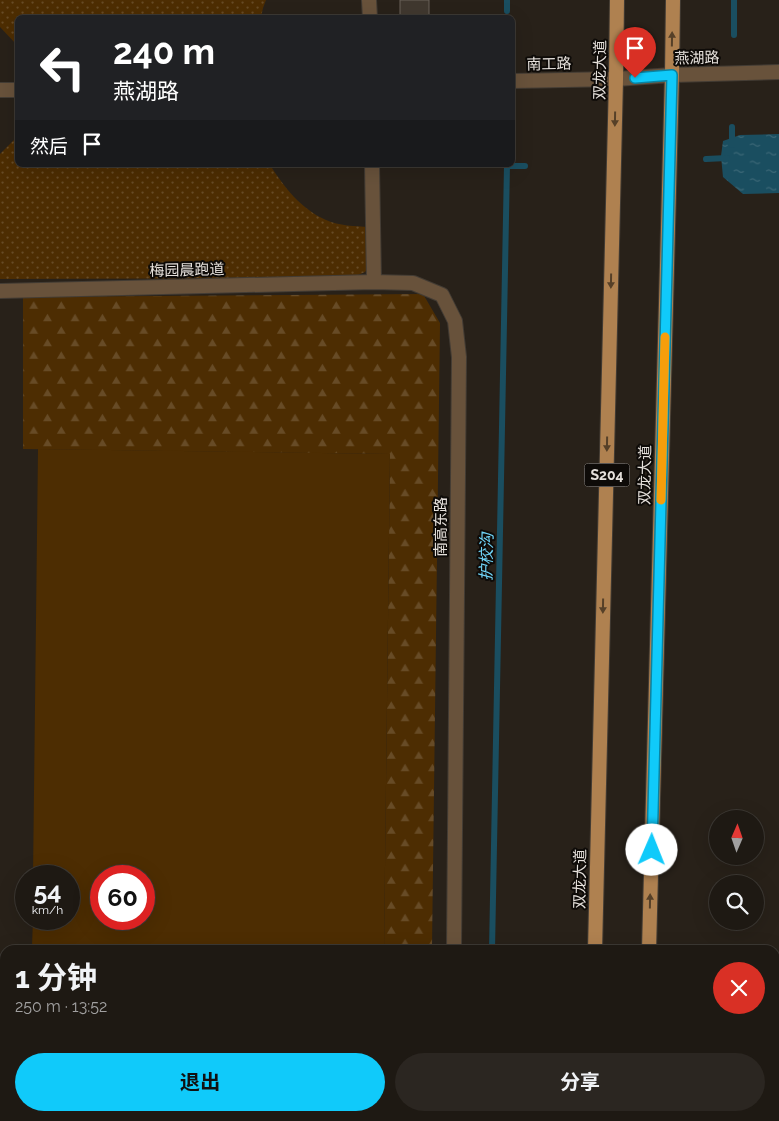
<!DOCTYPE html>
<html lang="zh">
<meta charset="utf-8">
<style>
body{margin:0;font-family:Raleway,"Noto Sans SC",sans-serif;background:#2b2621;color:#f1f3f6;height:100vh;display:flex;flex-direction:column;font-size:19px;white-space:nowrap}
*{box-sizing:border-box;margin:0}
p{font-size:16px;color:#a1a0a0}
.icon{flex:none;width:28px;height:28px;fill:none;stroke:currentColor;stroke-width:2;stroke-linecap:round;stroke-linejoin:round}
.map{position:relative;flex:1;overflow:hidden}
.details{position:absolute;left:0px;top:945px;width:780px;height:176px;display:flex;flex-direction:column;background:#1e1913;border-radius:15px 15px 0 0;box-shadow:0 5px 20px #0002,0 0 0 1px #3c3833}
.details>*{flex:none}
.hud{position:absolute;left:15px;top:15px;width:500px;height:152px;border-radius:8px;box-shadow:0 5px 20px #0002,0 0 0 1px #3c3833;background:#202124;color:#fff;overflow:hidden}
.needle{width:32px;rotate:2deg}
.buttons{position:absolute;left:709px;top:810px;display:grid;gap:10px}
.buttons a{display:grid;place-items:center;width:55px;height:55px;border-radius:50%;background:#1e1913;box-shadow:0 5px 20px #0002,0 0 0 1px #3c3833;font-size:25px}
.speed{position:absolute;left:15px;top:865px;display:flex;gap:10px;font-size:25px;font-weight:700;text-align:center}
.speed>*{display:grid;place-content:center;width:65px;height:65px;border-radius:50%;background:#1e1913;box-shadow:0 5px 20px #0002,0 0 0 1px #3c3833;line-height:1}
.speed small{font-size:12px;font-weight:400}
.speed .limit{border:8px solid #d22;background:#fff;color:#111}
.pin{position:absolute;display:grid;place-items:center;width:42px;height:42px;color:#fff;margin:-51px -21px;border-radius:50% 50% 50% 0;rotate:-45deg;box-shadow:0 0 5px #0007}
.pin .icon{rotate:45deg}
.me{position:absolute;width:55px;margin:-28px;rotate:1deg;stroke-linejoin:round;filter:drop-shadow(0 0 4px #0008)}
.turn{display:flex;align-items:center;gap:18px;height:105px;padding:0 15px;font-size:22px}
.turn .icon{width:65px;height:65px;stroke-width:2.5}
.turn b{display:block;font-size:35px;line-height:42px}
.then{display:flex;align-items:center;height:48px;padding:0 15px;background:#0003;gap:10px;font-size:19px}
.round{display:grid;place-items:center;flex:none;width:52px;height:52px;border-radius:26px;background:#2b2621}
.overview{display:flex;align-items:center;justify-content:space-between;height:85px;padding:0 15px}
h1{font-size:30px;font-weight:700;line-height:38px}
.action{display:flex;gap:10px;margin-top:auto;padding:10px 15px}
.action a{flex:1;height:58px;border-radius:30px;background:#10cafa;color:#111;font-size:20px;font-weight:700;line-height:58px;text-align:center}
.action a+a{background:#2b2621;color:#f1f3f6}
.map>svg:first-child{display:block}
</style>
<div class="map">
<svg width="779" height="1121" viewBox="0 0 779 1121">
<defs>
<pattern id="grass-dots" width="8" height="8" patternUnits="userSpaceOnUse" patternTransform="scale(1.25)"><rect width="8" height="8" fill="#4d2d02"/><path d="M2 2h.1M6 6h.1" fill="none" stroke="#674b26" stroke-width="1.8" stroke-linecap="round"/></pattern>
<pattern id="forest-firs" width="22" height="20" patternUnits="userSpaceOnUse" patternTransform="scale(1.25)"><rect width="22" height="20" fill="#4d2d02"/><path d="M5 1l3.5 6h-7zM16 11l3.5 6h-7z" fill="#674b26"/></pattern>
<pattern id="water-ripples" width="26" height="14" patternUnits="userSpaceOnUse" patternTransform="scale(1.25)"><rect width="26" height="14" fill="#1a4e60"/><path d="M2 4q2-2 4 0t4 0M15 11q2-2 4 0t4 0" fill="none" stroke="#3b6776"/></pattern>
</defs>
<rect width="100%" height="100%" fill="#282119"/>
<path fill="url(#grass-dots)" d="M0,0H266L263,8L261,17L18,18L17,45L0,27Z
M17,137L18,165H270C284,187 301,209 326,220C339,226 355,226 369,227L370,264L365,272L351,278L0,279V154Z"/>
<path fill="url(#forest-firs)" d="M423,294L440,323L432,946L428,950H384L390,454L23,449V297Z
M0,1056H5V1116H17V1121H0Z"/>
<path fill="#4d2d02" fill-rule="evenodd" d="M38,449L390,454L384,950L32,946L33,919H69V876H33ZM101,876H144V919H101Z
M51,1116H362V1121H51Z"/>
<path fill="url(#water-ripples)" d="M779,134V193L743,194L723,177L721,156L723,141L740,135Z"/>
<g fill="none" stroke-linecap="round" stroke-linejoin="round">
<path stroke="#1a4e60" stroke-width="6" d="M507,11V0
M734,35V0
M732,145V127
M706,159L727,158
M508,166H525
M492,950L507,165
M489,1121V1116"/>
</g>
<path fill="#40382f" stroke="#6b635a" d="M400,0H429V18H400Z"/>
<g fill="none" stroke-linecap="round" stroke-linejoin="round">
<g stroke="#433c34" stroke-width="16">
<path id="minor" d="M369,0L370,18
M512,81L616,79
M0,90H18
M372,165L374,282
M0,291L374,282L413,283L442,295L455,321L459,357L454,950
M450,1121V1116"/>
</g>
<g stroke="#433c34" stroke-width="16">
<path id="tertiary" d="M616,79L672,75L779,72"/>
</g>
<g stroke="#433c34" stroke-width="16">
<path id="primary" d="M595,950L616,79L617,0
M649,950L672,75L673,0
M590,1121L591,1116
M645,1121V1116"/>
</g>
<use href="#minor" stroke="#68523b" stroke-width="14"/>
<use href="#tertiary" stroke="#68523b" stroke-width="14"/>
<use href="#primary" stroke="#af8150" stroke-width="14"/>
</g>
<defs><path id="oneway-solid" d="M-6-.8H1V-3.2L6.5 0L1 3.2V.8H-6Z" transform="scale(1.25)"/></defs>
<g fill="#564028">
<use href="#oneway-solid" transform="translate(672 39) rotate(-89)"/>
<use href="#oneway-solid" transform="translate(615 119) rotate(91)"/>
<use href="#oneway-solid" transform="translate(611 281) rotate(91)"/>
<use href="#oneway-solid" transform="translate(607 444) rotate(91)"/>
<use href="#oneway-solid" transform="translate(603 606) rotate(91)"/>
<use href="#oneway-solid" transform="translate(650 901) rotate(-89)"/>
</g>
<g fill="none" stroke-linecap="round" stroke-linejoin="round">
<g stroke="#0a83a2" stroke-width="12">
<path id="route" d="M635,78L672,75L652,850"/>
</g>
<use href="#route" stroke="#10cafa" stroke-width="9"/>
<path stroke="#f59e0b" stroke-width="9" d="M661,500L665,337"/>
</g>
<g text-anchor="middle" stroke-width="4" stroke-linejoin="round" paint-order="stroke">
<rect fill="#0e0b08" stroke="#a5a19c" stroke-width="1" x="584.5" y="463.5" width="45" height="23" rx="4"/>
<g font-size="14" font-weight="bold" fill="#e6e1dc">
<text x="607" y="480">S204</text>
</g>
<g font-size="15" fill="#e6e1dc" stroke="#0e0b08">
<text transform="translate(697 58) rotate(-1)" y="5">燕湖路</text>
<text transform="translate(549 64) rotate(-1)" y="5">南工路</text>
<text transform="translate(600 70) rotate(-89)" y="5">双龙大道</text>
<text transform="translate(187 270) rotate(-1)" y="5">梅园晨跑道</text>
<text transform="translate(645 475) rotate(-89)" y="5">双龙大道</text>
<text transform="translate(441 527) rotate(-90)" y="5">南高东路</text>
<text transform="translate(580 879) rotate(-89)" y="5">双龙大道</text>
</g>
<g font-size="16" font-style="italic" fill="#70d4f7" stroke="#0e0b08">
<text transform="translate(486 557) rotate(-89)" y="6">护校沟</text>
</g>
</g>
</svg>
<div class="buttons">
<a><svg class="needle" viewBox="-14 -14 28 28"><path d="M0-13l5 13h-10z" fill="#e53935"/><path d="M0 13l5-13h-10z" fill="#a1a0a0"/></svg></a>
<a><svg class="icon" aria-label="search" viewBox="0 0 24 24"><circle cx="10" cy="10" r="6"/><path d="M15 15l6 6"/></svg></a>
</div>
<div class="speed"><div>54<small>km/h</small></div><div class="limit">60</div></div>
<div class="pin" style="left:635px;top:78px;background:#d93025"><svg class="icon" aria-label="arrive" viewBox="0 0 24 24"><path d="M6 21V4h12l-3 4 3 4H6"/></svg></div>
<svg class="me" style="left:652px;top:850px" viewBox="-20 -20 40 40"><circle r="19" fill="#fff"/><path d="M0-13L10 11 0 6-10 11z" fill="#10cafa"/></svg>
<div class="hud">
<div class="turn"><svg class="icon" aria-label="left" viewBox="0 0 24 24"><path d="M17 20v-9H6M10 6l-5 5 5 5"/></svg><div><b>240 m</b>燕湖路</div></div>
<div class="then">然后<svg class="icon" aria-label="arrive" viewBox="0 0 24 24"><path d="M6 21V4h12l-3 4 3 4H6"/></svg></div>
</div>
<section class="details">
<div class="overview"><div><h1>1 分钟</h1><p>250 m · 13:52</p></div><a class="round" style="background:#d93025;color:#fff"><svg class="icon" aria-label="close" viewBox="0 0 24 24"><path d="M6 6l12 12M18 6L6 18"/></svg></a></div>
<div class="action"><a>退出</a><a>分享</a></div>
</section>
</div>
